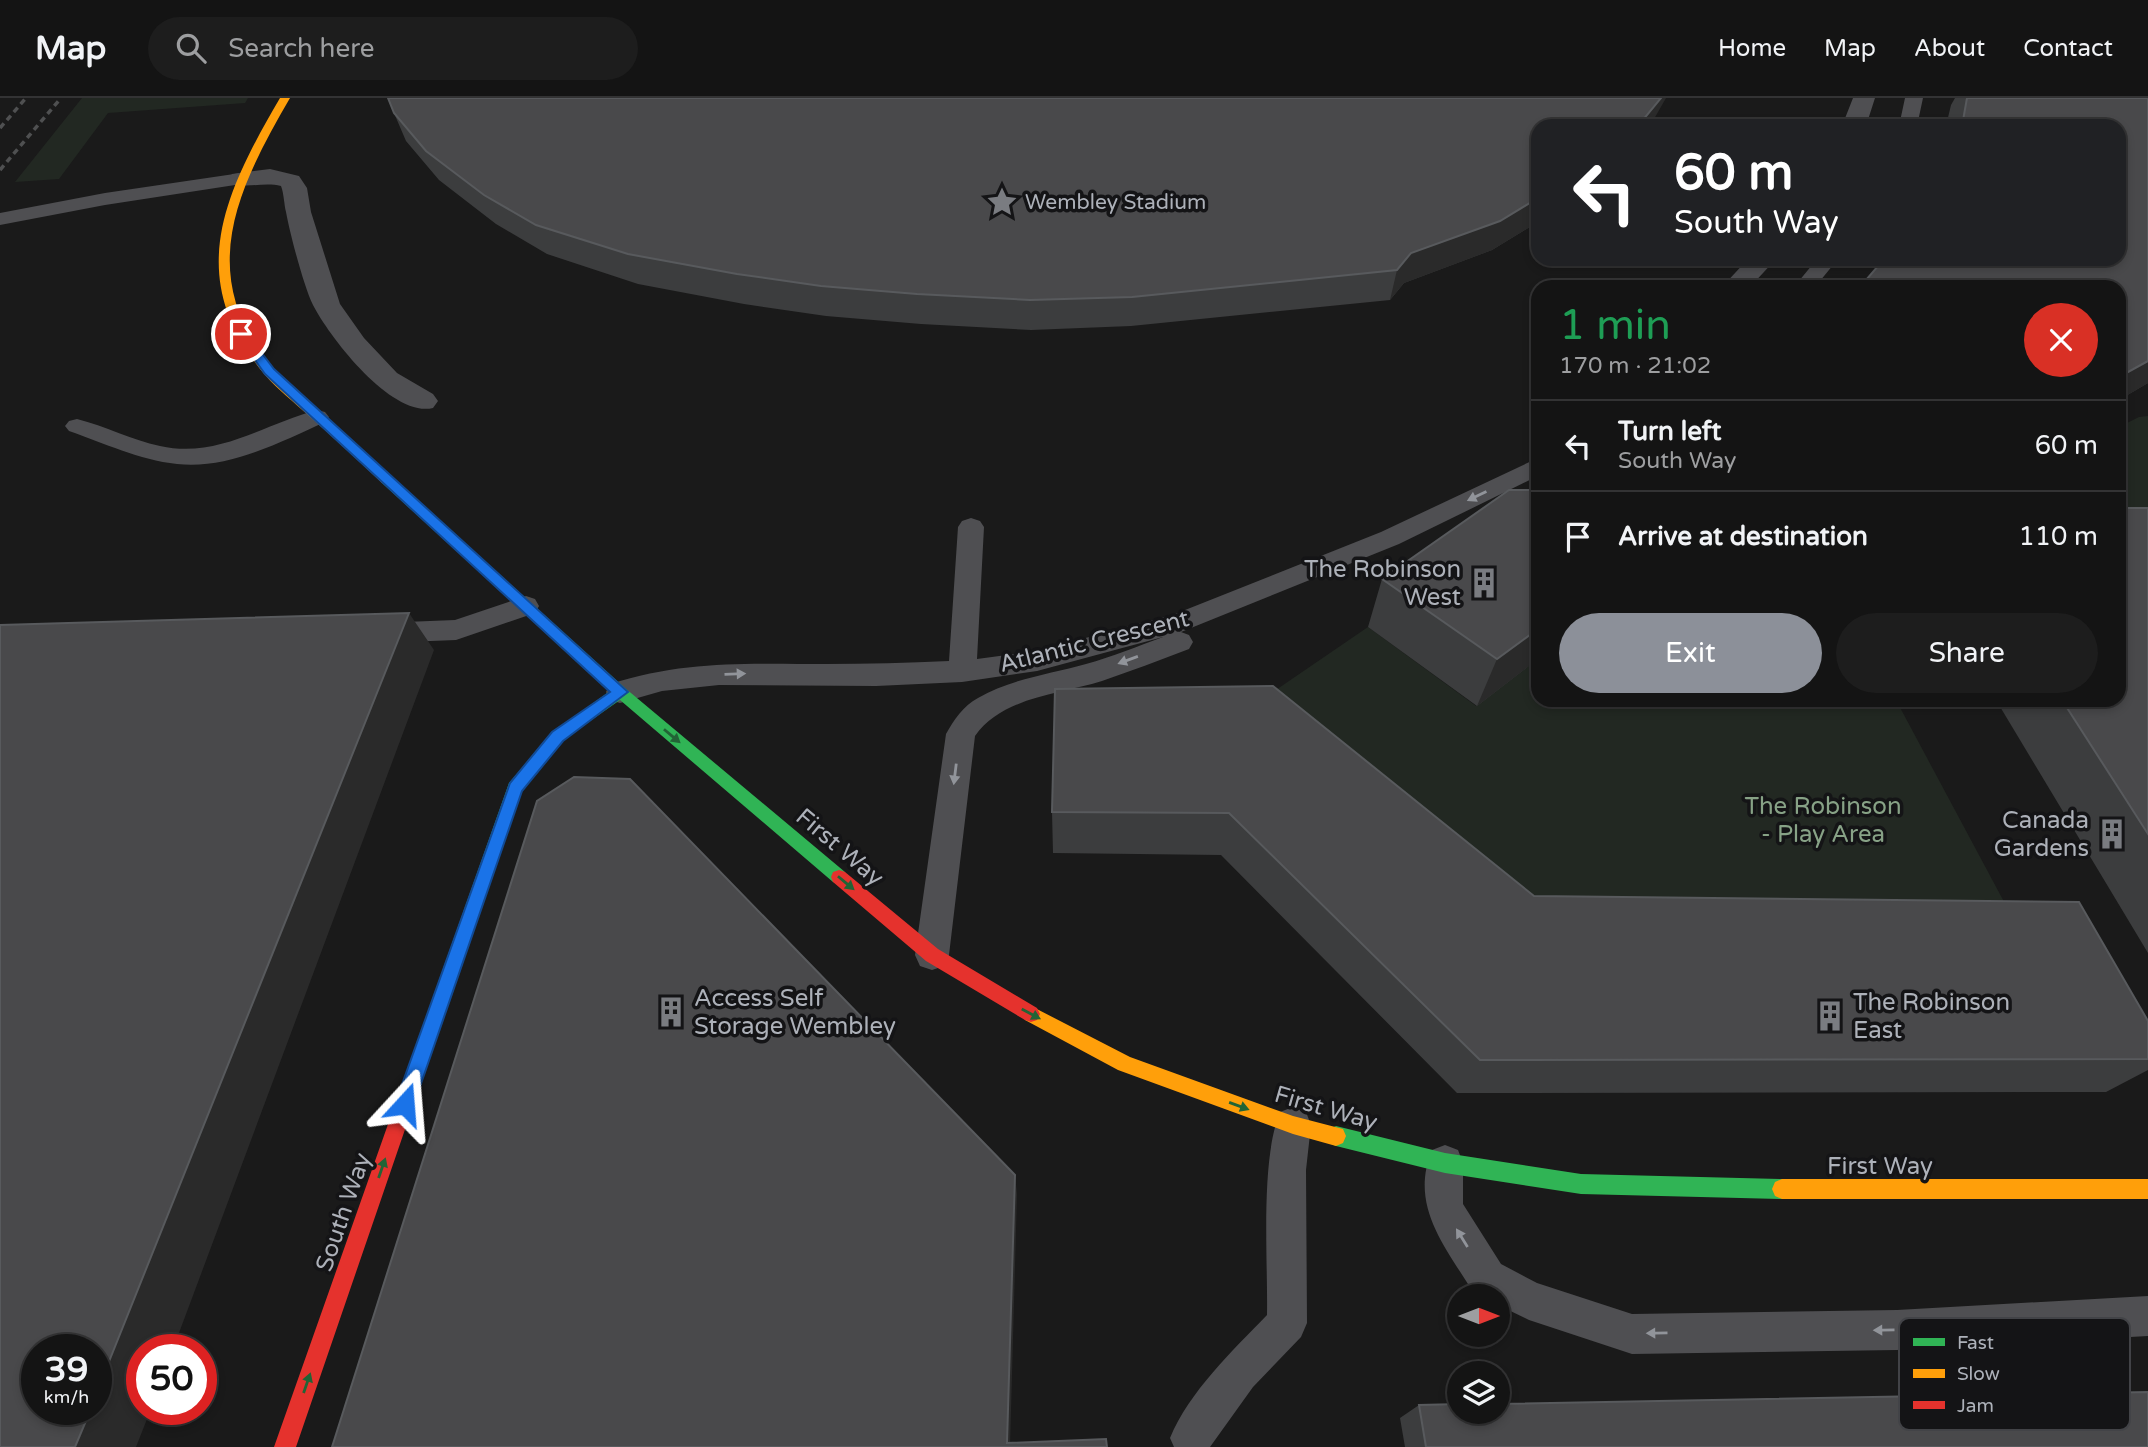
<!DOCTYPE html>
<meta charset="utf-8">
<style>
body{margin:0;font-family:"Varela Round",sans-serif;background:#1d1d1d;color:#f1f3f6;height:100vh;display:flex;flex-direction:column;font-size:26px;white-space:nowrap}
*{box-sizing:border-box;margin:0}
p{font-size:23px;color:#9d9ea0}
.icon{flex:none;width:38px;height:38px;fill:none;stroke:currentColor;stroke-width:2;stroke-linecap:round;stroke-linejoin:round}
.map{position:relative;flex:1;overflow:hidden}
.drawer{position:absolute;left:1531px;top:182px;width:595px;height:427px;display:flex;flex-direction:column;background:#141414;border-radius:21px;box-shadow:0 4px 10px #0003,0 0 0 2px #333334}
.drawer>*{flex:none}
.top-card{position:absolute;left:1531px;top:21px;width:595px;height:147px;border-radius:21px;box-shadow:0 4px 10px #0003,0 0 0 2px #333334;background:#202124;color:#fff;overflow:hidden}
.needle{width:46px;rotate:90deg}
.fabs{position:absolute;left:1447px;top:1186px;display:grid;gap:14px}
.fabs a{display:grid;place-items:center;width:63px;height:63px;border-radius:50%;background:#141414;box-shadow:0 4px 10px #0003,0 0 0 2px #333334;font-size:35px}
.speed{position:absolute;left:21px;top:1236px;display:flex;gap:14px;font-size:35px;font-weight:700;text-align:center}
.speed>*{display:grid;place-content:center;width:91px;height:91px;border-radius:50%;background:#141414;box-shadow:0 4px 10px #0003,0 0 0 2px #333334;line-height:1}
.speed small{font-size:18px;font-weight:400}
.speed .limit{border:10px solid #d22;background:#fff;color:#111}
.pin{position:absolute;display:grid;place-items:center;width:60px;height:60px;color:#fff;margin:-30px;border:4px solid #fff;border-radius:50%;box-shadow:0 2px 7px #0007}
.me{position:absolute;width:77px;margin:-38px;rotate:19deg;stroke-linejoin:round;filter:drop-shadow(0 0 5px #0008)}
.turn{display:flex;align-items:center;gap:24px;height:147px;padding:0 28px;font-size:32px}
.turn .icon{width:91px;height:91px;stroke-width:2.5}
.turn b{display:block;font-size:49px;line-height:60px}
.round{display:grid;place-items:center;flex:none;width:74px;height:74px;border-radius:37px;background:#1d1d1d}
.head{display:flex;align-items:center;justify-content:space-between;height:119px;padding:0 28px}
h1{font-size:42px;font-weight:600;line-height:52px;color:#1e9e55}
.action{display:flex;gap:14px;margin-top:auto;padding:14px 28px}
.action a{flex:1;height:80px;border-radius:42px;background:#8c9099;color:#fff;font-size:28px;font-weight:600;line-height:80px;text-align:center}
.action a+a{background:#1d1d1d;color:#f1f3f6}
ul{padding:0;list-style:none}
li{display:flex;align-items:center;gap:21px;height:91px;padding:0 28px;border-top:2px solid #333334}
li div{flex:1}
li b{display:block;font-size:26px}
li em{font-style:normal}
header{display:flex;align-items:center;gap:42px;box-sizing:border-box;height:98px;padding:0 35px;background:#141414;border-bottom:2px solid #333334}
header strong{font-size:33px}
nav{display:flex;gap:38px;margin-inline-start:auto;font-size:24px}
.search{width:490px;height:63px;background:#1d1d1d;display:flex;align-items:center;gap:18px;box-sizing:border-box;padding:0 24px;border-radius:38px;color:#9d9ea0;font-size:26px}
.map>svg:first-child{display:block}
</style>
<header>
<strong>Map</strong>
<div class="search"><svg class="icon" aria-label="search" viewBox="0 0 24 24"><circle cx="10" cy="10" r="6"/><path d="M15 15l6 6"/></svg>Search here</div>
<nav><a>Home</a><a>Map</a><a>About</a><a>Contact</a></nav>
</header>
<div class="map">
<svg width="2148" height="1349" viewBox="0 0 2148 1349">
<rect width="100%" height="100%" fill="#1a1a1a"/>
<path fill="#222822" d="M82,0H248L245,5L108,15L59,81L15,84Z
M2148,318V412H2119V329L2139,319Z
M1368,529L1476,608L1538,561V602H1896L2025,843L1482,837L1216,633Z"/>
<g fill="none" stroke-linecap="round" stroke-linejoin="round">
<path fill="#4f4f52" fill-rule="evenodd" d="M1905,0H1923L1917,28H1899Z
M241,75L248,77L250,81L248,85L105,107L0,127V115L105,95Z
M1817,161H1838L1815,189H1794Z
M317,312L325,314L329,319L325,324C281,344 227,372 177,366C139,362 104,345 69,333L65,328L69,323L77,321C105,328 132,342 160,348C218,361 264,326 317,312Z
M1538,360V378L1399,446L1181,534L1189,537L1193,544L1189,551C1160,562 1131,573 1102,583C1060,596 1002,599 975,638L949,857L944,868L932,872L920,868L915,857L946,636C954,622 963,608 978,600C1010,581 1051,576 1086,566C1112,559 1138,548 1163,539L1037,573L962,584L876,588L719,587L662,593L620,605L610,602L606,594L610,586C686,562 748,566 826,566C867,566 908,565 949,563L958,429L962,423L971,420L980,423L984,429L977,561L1037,553L1175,516L1381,434Z
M526,498L535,501L539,508L535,515L456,542L380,545L370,542L366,535L370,528L380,525L455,522Z
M1293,1009L1306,1014L1311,1027L1306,1072L1307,1225L1301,1239L1253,1289L1210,1349H1174L1170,1340C1189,1294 1233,1252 1267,1217C1268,1162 1260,1063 1280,1014Z
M1445,1047L1458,1052L1463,1065V1106L1501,1166L1537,1185L1632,1216L1897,1212L2148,1198V1238L1897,1252L1632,1256L1529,1222L1498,1207V1199H1483L1473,1194C1445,1148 1409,1108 1432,1052Z"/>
<path fill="#4f4f52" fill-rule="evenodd" d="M1853,0H1875L1866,28H1842Z
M270,71L299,78L307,90L311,114L340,206L364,240L397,275L433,296L438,303L433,310C392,320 330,240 313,207C304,189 290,136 286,114C284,106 284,96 281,88C265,84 249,90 232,86L229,81L232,76Z
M1748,161H1776L1750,189H1722Z"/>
<path fill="#30b455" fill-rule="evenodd" d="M387,378L392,379L625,590L845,774L847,779L845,784L839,786L833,784L620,602L563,642L522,693L434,947L432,953L425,956L418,953L416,947L509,685L553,634L610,593L382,385V379Z
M1336,1028L1445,1055L1581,1076L1782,1081L1789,1084L1792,1091L1789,1098L1782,1101L1581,1096L1445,1075L1336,1048L1329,1045L1326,1038L1329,1031Z"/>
<path fill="#ff9f0a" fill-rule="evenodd" d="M280,0H290C236,93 195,177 273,271C285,286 302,298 316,311C341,333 367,356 392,379V385H382C358,362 333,339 308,317C294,304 278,292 265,277C183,180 224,96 280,0Z
M1031,908L1130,959L1293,1018L1343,1031L1346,1038L1343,1045L1336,1048L1293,1036L1118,972L1025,922L1022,916L1025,910Z
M1782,1081H2148V1101H1782L1775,1098L1772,1091L1775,1084Z"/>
<path fill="#e5322d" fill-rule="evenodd" d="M839,772L845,774L938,851L1037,910L1040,916L1037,922L1031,924L1025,922L926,863L833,784L831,779L833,774Z
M425,938L432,941L434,947L296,1349H274L416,947L418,941Z"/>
<path stroke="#4f5051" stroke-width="3.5" stroke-dasharray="6 4.5" stroke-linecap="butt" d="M0,30L26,0
M0,72L61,0"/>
</g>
<path fill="#3c3d3e" d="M1955,0H2148V285L2119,302V28H1946L1951,7Z
M394,15L1653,25L1538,28V124L1492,152L1404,185L1390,202L1131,228L1031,232L921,226L826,218L744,206L638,186L547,156L496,126L439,82L406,43Z
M2148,410V855L1996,602H2119Z
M1382,481L1538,561L1477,608L1368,529Z
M1055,591L1534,798L2148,923V972L2106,994L1457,995L1221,757L1053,755L1052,714Z
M1419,1307L2148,1349H1405L1400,1320Z"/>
<path fill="#2a2a2a" d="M1661,0H1666L1650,28H1638Z
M1538,100V124L1492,152L1404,185L1390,202L1397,172L1411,155Z
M2148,263V285L2119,302V279Z
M409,515L434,552L173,1251H142V1311H151L136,1349H75L91,1311H96V1296Z
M1538,531V561L1477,608L1497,561Z
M1015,1077L1017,1096L1010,1349L1007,1345Z"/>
<path fill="#49494b" stroke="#585a5d" stroke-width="2" d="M388,0H1661L1638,28H1538V100L1500,123L1411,155L1397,172L1132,199L1030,202L917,196L821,188L737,176L628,156L536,127L484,97L426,53L394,15Z
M1967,0H2148V263L2119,279V189H1860L1884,161H2119V28H1962Z
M1509,392H1538V531L1497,561L1382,481Z
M2119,410H2148V736L2062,602H2119Z
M409,515L96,1296V1251H37V1311H91L75,1349H0V527Z
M1273,588L1534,798L2079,804L2148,923V961L1480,962L1229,715L1052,714L1055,591Z
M574,679L630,681L1015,1077L1007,1345L1106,1341L1107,1349H332L537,703Z
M2148,1294V1349H1426L1419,1307L1460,1306V1314H1498V1306Z"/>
<defs><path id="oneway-solid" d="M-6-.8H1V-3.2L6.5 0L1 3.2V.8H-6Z" transform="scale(1.75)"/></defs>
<g fill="#91949a">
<use href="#oneway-solid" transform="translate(1477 398) rotate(154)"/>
<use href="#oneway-solid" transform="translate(1128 562) rotate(160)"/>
<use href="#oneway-solid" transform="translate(735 576) rotate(-2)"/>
<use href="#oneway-solid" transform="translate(955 676) rotate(97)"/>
<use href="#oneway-solid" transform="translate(1462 1140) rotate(-122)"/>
<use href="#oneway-solid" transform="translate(1884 1232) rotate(179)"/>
<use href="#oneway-solid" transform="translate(1657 1235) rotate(179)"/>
</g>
<g fill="#226436">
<use href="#oneway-solid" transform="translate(672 638) rotate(40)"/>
<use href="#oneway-solid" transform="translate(846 785) rotate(40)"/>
<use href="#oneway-solid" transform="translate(1031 916) rotate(28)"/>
<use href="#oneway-solid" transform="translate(1239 1008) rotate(20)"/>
<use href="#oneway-solid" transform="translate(382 1070) rotate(-71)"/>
<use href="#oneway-solid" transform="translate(307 1285) rotate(-71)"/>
</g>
<path fill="#1a73e8" stroke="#114b97" stroke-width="2" d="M241,232L245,233L274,271L628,594L563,643L522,693L414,1006L411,1013L405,1016L398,1013L395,1006L510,685L552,634L610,594L265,276L236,236Z"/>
<defs>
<g id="sight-bare" transform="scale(2.415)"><path d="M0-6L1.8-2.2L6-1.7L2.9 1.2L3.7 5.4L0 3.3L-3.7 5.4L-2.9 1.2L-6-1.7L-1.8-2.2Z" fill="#7a7c81" stroke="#141416" stroke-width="2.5" paint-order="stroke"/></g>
<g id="building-bare" transform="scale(2.415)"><path d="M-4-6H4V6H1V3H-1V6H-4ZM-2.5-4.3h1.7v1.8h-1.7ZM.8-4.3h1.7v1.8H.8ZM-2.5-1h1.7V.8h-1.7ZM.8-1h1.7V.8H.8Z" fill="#7a7c81" stroke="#141416" stroke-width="2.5" paint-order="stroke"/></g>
</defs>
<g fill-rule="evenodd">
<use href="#sight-bare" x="1002" y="104"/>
<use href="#building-bare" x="1484" y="485"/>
<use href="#building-bare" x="2112" y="736"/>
<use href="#building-bare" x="671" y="914"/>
<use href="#building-bare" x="1830" y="918"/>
</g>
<g text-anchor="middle" stroke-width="7" stroke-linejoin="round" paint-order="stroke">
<g font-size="21" fill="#adb1b9" stroke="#141416" text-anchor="start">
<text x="1025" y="111">Wembley Stadium</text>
</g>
<g font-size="24" fill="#adb1b9" stroke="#141416" text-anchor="end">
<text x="1461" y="479">The Robinson<tspan x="1461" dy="28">West</tspan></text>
<text x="2089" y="730">Canada<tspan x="2089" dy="28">Gardens</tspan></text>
<text x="694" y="908" text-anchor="start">Access Self<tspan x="694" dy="28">Storage Wembley</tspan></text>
<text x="1853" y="912" text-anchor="start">The Robinson<tspan x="1853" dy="28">East</tspan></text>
</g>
<g font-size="24" fill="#adb1b9" stroke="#141416">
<text transform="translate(1094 543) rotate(-14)" y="8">Atlantic Crescent</text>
<text transform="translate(840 749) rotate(40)" y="8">First Way</text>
<text transform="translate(1326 1010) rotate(16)" y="8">First Way</text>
<text x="1880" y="1076">First Way</text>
<text transform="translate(343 1114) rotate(-71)" y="8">South Way</text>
</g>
<g font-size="24" fill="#87a286" stroke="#141416">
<text x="1823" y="716">The Robinson<tspan x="1823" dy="28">- Play Area</tspan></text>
</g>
</g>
<rect x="1899" y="1220" width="231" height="112" rx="10" fill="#141416" stroke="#424347" stroke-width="2"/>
<rect x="1913" y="1240" width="32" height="8" fill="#30b455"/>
<rect x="1913" y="1271" width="32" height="9" fill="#ff9f0a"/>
<rect x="1913" y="1303" width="32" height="8" fill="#e5322d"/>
<g font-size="19" fill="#adb1b9">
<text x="1957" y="1251">Fast</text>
<text x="1957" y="1282">Slow</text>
<text x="1957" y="1314">Jam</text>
</g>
</svg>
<div class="fabs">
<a><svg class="needle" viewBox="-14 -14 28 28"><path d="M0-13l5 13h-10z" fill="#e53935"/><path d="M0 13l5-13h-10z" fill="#9d9ea0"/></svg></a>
<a><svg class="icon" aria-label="layers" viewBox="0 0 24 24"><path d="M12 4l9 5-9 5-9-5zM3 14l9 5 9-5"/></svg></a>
</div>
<div class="speed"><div>39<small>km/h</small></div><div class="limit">50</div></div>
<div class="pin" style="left:241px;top:236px;background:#d93025"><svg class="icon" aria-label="arrive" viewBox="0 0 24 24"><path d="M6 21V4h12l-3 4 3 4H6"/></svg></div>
<svg class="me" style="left:405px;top:1006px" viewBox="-20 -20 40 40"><path d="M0-17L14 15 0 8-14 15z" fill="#1a73e8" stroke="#fff" stroke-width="4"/></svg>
<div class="top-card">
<div class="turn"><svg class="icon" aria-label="left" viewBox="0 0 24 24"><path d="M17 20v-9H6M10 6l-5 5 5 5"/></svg><div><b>60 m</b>South Way</div></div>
</div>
<section class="drawer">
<div class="head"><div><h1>1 min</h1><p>170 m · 21:02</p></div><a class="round" style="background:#d93025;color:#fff"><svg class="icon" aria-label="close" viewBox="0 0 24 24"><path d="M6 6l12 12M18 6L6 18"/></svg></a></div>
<ul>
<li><svg class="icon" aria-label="left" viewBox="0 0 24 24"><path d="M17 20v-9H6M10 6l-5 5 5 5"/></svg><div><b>Turn left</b><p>South Way</p></div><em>60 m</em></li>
<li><svg class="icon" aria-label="arrive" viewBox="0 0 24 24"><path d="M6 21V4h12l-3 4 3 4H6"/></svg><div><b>Arrive at destination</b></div><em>110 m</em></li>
</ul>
<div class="action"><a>Exit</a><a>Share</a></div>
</section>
</div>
